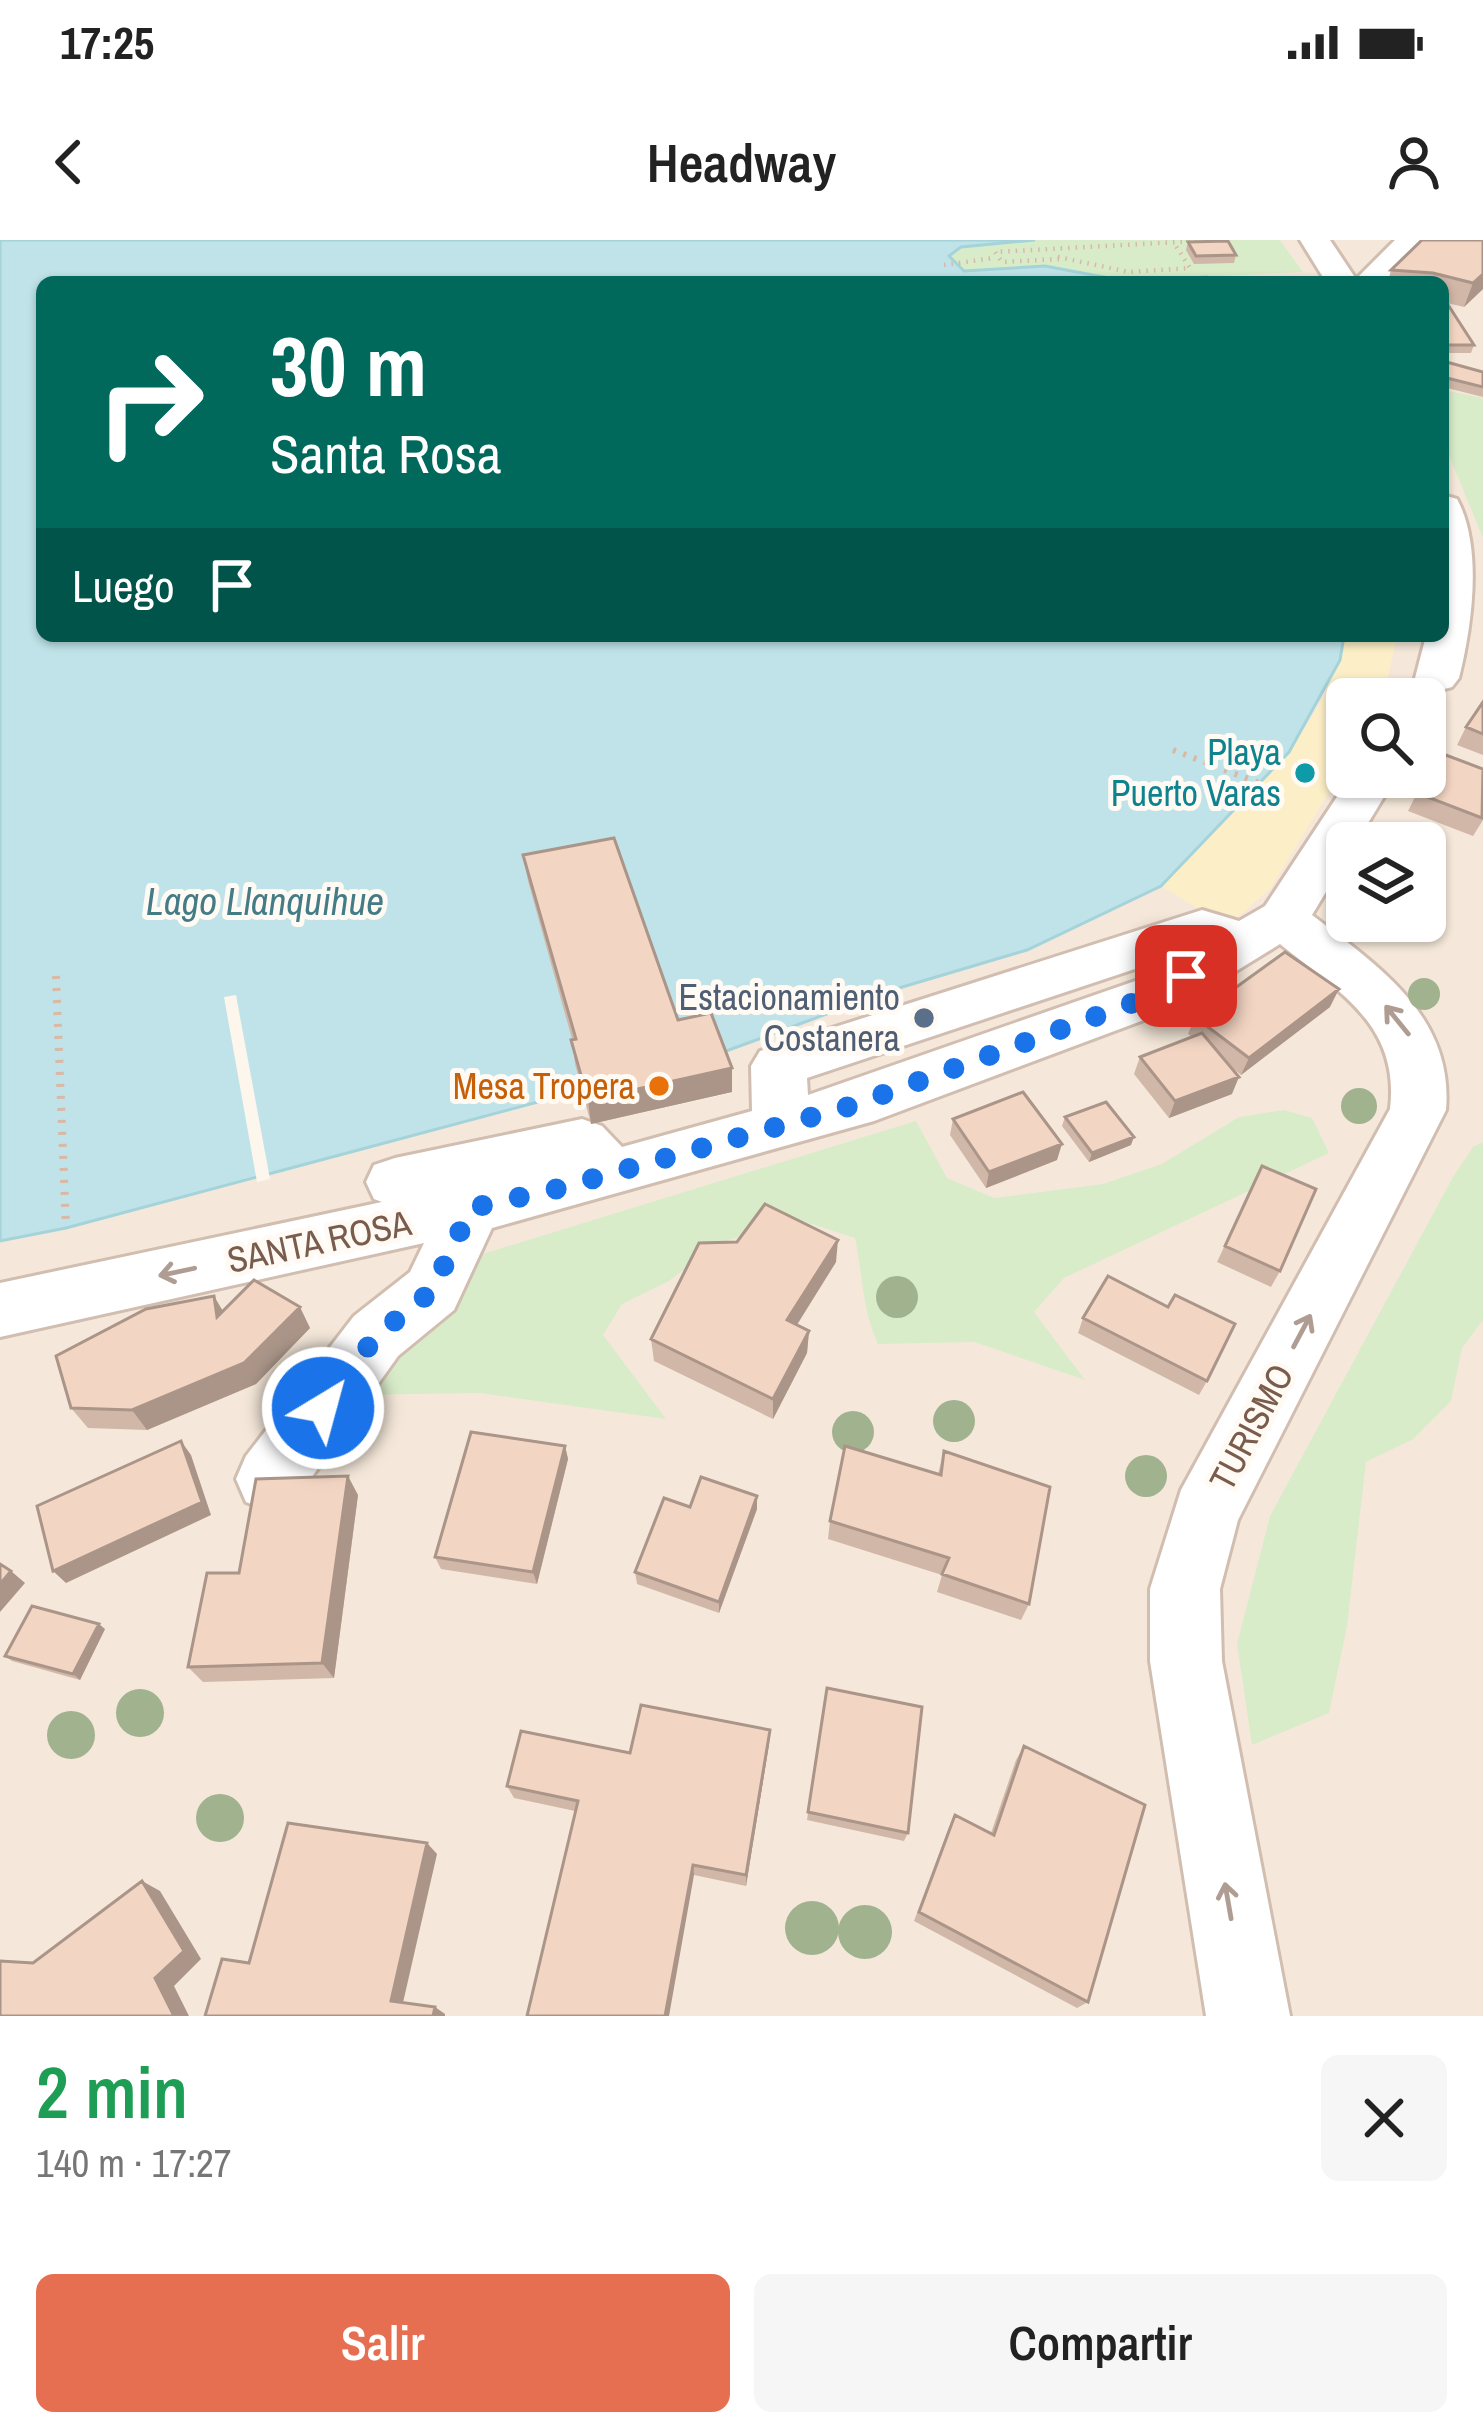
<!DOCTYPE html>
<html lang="es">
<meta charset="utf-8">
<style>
body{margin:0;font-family:"Archivo Narrow",sans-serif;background:#f6f6f6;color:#222;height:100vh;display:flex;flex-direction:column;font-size:45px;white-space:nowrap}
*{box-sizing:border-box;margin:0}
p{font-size:39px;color:#767676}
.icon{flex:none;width:66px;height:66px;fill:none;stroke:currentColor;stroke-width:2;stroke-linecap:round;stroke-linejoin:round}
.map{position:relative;height:1776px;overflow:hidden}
.side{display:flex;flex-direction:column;background:#fff;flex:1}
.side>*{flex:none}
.top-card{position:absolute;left:36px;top:36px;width:1413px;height:366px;border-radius:18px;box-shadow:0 3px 9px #0004;background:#00695c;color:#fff;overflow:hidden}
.controls{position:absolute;left:1326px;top:438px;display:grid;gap:24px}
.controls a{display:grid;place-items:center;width:120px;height:120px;border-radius:18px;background:#fff;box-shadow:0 3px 9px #0004;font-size:60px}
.pin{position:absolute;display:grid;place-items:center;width:102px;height:102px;color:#fff;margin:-51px;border-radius:24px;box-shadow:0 6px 18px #0006}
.me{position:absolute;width:132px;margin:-66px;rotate:37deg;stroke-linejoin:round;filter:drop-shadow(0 0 9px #0008)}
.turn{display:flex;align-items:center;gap:42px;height:252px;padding:0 36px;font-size:54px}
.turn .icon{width:156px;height:156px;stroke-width:2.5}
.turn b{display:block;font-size:84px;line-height:102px}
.then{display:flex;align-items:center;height:114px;padding:0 36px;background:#0003;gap:24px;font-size:45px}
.round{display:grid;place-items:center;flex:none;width:126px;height:126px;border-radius:18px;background:#f6f6f6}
.overview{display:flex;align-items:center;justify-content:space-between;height:204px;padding:0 36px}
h1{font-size:72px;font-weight:600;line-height:90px;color:#1e9e55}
.action{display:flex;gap:24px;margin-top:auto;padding:24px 36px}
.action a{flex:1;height:138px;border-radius:18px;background:#e76f51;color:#fff;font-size:48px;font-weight:600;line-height:138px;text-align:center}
.action a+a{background:#f6f6f6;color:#222}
.status{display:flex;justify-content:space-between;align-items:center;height:84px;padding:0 60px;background:#fff;direction:ltr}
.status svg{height:33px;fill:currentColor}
header{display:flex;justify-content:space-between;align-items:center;height:156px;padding:0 36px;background:#fff;font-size:54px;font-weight:600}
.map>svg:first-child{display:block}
</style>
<div class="status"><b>17:25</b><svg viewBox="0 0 49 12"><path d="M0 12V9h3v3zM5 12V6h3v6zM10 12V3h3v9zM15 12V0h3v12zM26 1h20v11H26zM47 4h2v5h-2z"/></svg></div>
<header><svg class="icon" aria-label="back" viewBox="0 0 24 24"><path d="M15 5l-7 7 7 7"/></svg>Headway<svg class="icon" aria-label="person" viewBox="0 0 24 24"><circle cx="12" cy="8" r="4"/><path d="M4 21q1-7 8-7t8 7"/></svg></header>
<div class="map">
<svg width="1483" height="1776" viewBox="0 0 1483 1776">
<rect width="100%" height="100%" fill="#fdf6ec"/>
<path fill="#f5e8da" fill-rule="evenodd" d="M1280,0H1483V1776H0V1001L66,988L582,849L592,884L731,853L718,814L889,751L1027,710L1161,646L1289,512L1340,420L1344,396H1443V42H1218L1207,37L1302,31ZM1347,459H1425V537H1347ZM1347,603H1425V681H1347Z"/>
<path fill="#d8ecc9" d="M1035,0H1280L1303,32L1125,41L1045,26L964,31L949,15L961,7Z
M1443,150L1483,158V298L1443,201Z
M1284,870L1312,878L1329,913L1064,1038L1034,1072L1085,1140L975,1102L878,1104C862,1070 863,1036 855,998L796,979L719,1003L669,1041L622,1064L603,1095L666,1179L480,1153L354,1155L453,1023L916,881L947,938L994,958L1103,944L1162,924L1239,877Z
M1483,902V1080L1462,1108L1451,1161L1413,1199L1366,1222L1347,1386L1329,1473L1252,1505L1237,1404L1270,1276L1453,937L1473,907Z"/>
<path fill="#fcefc7" d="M1344,396H1397L1383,459H1347V523L1270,649L1227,686L1161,646C1226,579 1329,492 1344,396Z"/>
<path fill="#bfe3e8" stroke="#a5d3da" stroke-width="3" d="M0,0H1035L961,7L949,16L964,31L1045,26L1125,41L1207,37L1218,42H42V396H1344L1340,420L1289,512L1161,646L1027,710L889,751L718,814L66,988L0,1001Z"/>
<path fill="#fdf6ec" d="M236,755L270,939L257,942L224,757Z"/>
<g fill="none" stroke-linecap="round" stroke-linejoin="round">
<g stroke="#d1beb0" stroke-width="6">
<path id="minor" d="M1300,0H1330L1356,39L1395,0H1428L1388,42H1326Z
M1443,255L1457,259C1483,307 1472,386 1459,438L1452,447L1437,451L1422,447L1415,438L1426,396H1443Z
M1350,537H1396L1356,603H1347V617L1312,675C1378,726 1454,776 1446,870L1238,1280L1220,1349L1222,1421L1290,1776H1206L1150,1421V1349L1181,1250L1390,869C1400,785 1339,752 1280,704L1176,768L874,881L492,988L454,1070L398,1116L294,1262L270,1271L246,1262L236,1239L246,1216L354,1076L410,1032L424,1003L0,1097V1043L382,962L374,959L366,942L374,925L395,918L582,879L602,886L622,907L752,871L751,826L760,811L1202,670L1239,681L1265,666ZM1186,712L1138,740L808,855L807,838Z"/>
</g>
<path stroke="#d9b8a5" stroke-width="4.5" stroke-dasharray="1.5 6" stroke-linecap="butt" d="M1058,17L1129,32L1190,28L1174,3
M1059,19L1002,22L995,12L1215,0
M944,25L994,18"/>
<path stroke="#d9b8a5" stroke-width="6" stroke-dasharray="3 8" stroke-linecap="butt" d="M1173,510L1259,543"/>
<path stroke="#d9b8a5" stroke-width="8" stroke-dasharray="3 9" stroke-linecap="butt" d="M56,736L66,988"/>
<use href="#minor" fill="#fff" fill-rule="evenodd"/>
</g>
<g fill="#a0b28e">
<circle cx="1424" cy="754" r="16"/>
<circle cx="1359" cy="866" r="18"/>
<circle cx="897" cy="1057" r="21"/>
<circle cx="954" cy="1181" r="21"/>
<circle cx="853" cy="1192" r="21"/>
<circle cx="1146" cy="1236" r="21"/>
<circle cx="140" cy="1473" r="24"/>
<circle cx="71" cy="1495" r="24"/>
<circle cx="220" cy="1578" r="24"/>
<circle cx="812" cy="1688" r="27"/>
<circle cx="865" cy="1692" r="27"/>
</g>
<path fill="#d1b7a8" d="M1483,0V49L1464,67L1447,63L1474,105L1471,113H1443V42H1388L1391,30Z
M1188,2L1236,15L1234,23L1194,24L1186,10Z
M1443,121L1483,132V157L1443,147Z
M1483,462V515L1457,505L1466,487Z
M1443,514L1483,580L1473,596L1408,571L1417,553Z
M523,615L678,780L732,852L591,884L575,824L572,799L528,641Z
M1330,767L1241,835L1230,826L1232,854L1169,878L1134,834L1140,817L1192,797L1188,794L1195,777Z
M1065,877L1131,905L1089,922L1062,886Z
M953,879L1057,920L986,948L950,895Z
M1262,926L1280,1031L1271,1047L1217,1022Z
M836,1022L797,1085L809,1091L807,1113L773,1179L654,1121L651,1099Z
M223,1071L310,1088L256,1144L147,1190L88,1188L71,1168Z
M1083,1078L1207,1141L1199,1155L1078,1093Z
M565,1206L568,1219L537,1344L441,1329L435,1317Z
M944,1211L1029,1364L1021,1380L937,1352L942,1335L828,1299L830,1281L938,1234Z
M358,1255L334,1438L203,1442L188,1427L239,1333Z
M757,1256V1269L719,1373L637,1344L635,1332L690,1267Z
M105,1389L80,1440L12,1421L5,1416Z
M827,1448L908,1593L904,1601L807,1580Z
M769,1504L746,1646L694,1635L575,1571L514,1558L507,1546L630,1513Z
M1024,1506L1088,1762L1077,1768L914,1681L949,1587L955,1575L991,1593L1016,1520Z"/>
<path fill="#aa9588" d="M1483,34V49L1464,67L1473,43Z
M1339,749L1330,767L1241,835L1249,818Z
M732,828V852L591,884L588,860Z
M1239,837L1232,854L1169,878L1175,861Z
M1134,897L1131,905L1089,922L1092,913Z
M1062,904L1057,920L986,948L989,932Z
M838,1000L836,1022L786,1102L787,1080Z
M214,1056L227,1078L217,1077Z
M300,1067L310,1088L256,1144L147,1190L132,1170Z
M809,1091L807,1113L773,1179V1159Z
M181,1201L191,1215L211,1275L66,1343L53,1331Z
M565,1206L568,1219L537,1344L533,1332Z
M348,1236L358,1255L334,1438L322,1423Z
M757,1256V1269L719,1373V1362Z
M11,1331L25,1343L0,1372V1344Z
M99,1384L105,1389L80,1440L73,1434Z
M770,1490L769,1504L746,1646V1635Z
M427,1603L437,1614L402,1767L391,1761Z
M693,1625L694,1635L669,1776H665Z
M142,1641L160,1651L201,1719L174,1746L189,1776H174L155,1738Z
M435,1767L445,1774V1776H433Z"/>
<path fill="#f3d5c3" stroke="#aa9588" stroke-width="3" d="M1422,0H1483V34L1473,43L1433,33L1391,30Z
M1228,1L1236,15L1196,16L1188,2Z
M1443,57L1474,105H1443Z
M1443,121L1483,132V147L1443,137Z
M1483,462V494L1466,487Z
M1443,514L1483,529L1482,578L1417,553Z
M614,598L678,780L711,773L732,828L588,860L571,800L576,799L523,615Z
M1285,712L1339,749L1249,818L1195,777Z
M1202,793L1239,837L1175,861L1140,817Z
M1023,852L1062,904L989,932L953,879Z
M1106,862L1134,897L1092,913L1065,877Z
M1262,926L1316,949L1280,1031L1225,1006Z
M765,964L838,1000L787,1080L809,1091L773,1159L651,1099L699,1003L737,1002Z
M1108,1036L1168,1067L1175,1055L1235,1084L1207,1141L1083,1078Z
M254,1040L300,1067L244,1123L132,1170L71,1168L56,1116L146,1069L214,1056L217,1077Z
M471,1192L565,1206L533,1332L435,1317Z
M181,1201L202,1262L53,1331L37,1266Z
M845,1206L941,1235L944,1211L1050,1247L1029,1364L942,1334L949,1318L830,1281Z
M348,1236L322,1423L188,1427L207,1333H239L256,1239Z
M701,1237L757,1256L719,1362L635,1332L664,1258L690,1267Z
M0,1324L11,1331L0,1344Z
M32,1366L99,1384L73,1434L5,1416Z
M827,1448L922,1467L908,1593L808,1572Z
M641,1465L770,1490L746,1635L693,1625L665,1776H527L578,1561L507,1546L521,1491L630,1513Z
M1024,1506L1145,1565L1088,1762L919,1672L955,1575L994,1595Z
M288,1583L427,1603L391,1761L435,1767L433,1776H205L222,1719L249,1723Z
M142,1641L184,1711L155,1738L174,1776H0V1721L33,1723Z"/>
<defs><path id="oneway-shaft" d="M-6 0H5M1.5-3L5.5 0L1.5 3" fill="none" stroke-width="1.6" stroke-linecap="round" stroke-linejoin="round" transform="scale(3)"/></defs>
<g stroke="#af9d94">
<use href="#oneway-shaft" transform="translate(1397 780) rotate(-129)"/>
<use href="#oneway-shaft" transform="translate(177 1032) rotate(168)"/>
<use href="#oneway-shaft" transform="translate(1302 1091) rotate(-62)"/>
<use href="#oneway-shaft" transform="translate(1228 1661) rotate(-100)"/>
</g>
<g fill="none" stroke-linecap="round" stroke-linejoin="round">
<path stroke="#1a73e8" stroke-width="21" stroke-dasharray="0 37.8" d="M323,1168L376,1096L432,1051L471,968L556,949L854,865L1157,754L1186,736"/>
</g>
<circle fill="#0f9aa8" stroke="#fffaf3" stroke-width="4.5" cx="1305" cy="533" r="12"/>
<circle fill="#5c6f8a" stroke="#fffaf3" stroke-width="4.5" cx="924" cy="778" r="12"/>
<circle fill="#e8710a" stroke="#fffaf3" stroke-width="4.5" cx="659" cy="846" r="12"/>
<g text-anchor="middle" stroke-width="10" stroke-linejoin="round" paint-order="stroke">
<g font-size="36" fill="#0d838f" stroke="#fffaf3" text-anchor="end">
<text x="1281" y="525">Playa<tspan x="1281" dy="41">Puerto Varas</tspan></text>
</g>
<g font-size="36" fill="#4e5e75" stroke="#fffaf3" text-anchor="end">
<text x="900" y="770">Estacionamiento<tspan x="900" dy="41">Costanera</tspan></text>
</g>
<g font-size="36" fill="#c56008" stroke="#fffaf3" text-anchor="end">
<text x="635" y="859">Mesa Tropera</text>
</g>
<g font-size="36" fill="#7a5c4d" stroke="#fffaf3">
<text transform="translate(319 1001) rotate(-12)" y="13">SANTA ROSA</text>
<text transform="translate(1251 1187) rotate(-62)" y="13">TURISMO</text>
</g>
<g font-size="39" font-style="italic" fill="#437c86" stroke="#fffaf3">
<text x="265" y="675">Lago Llanquihue</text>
</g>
</g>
</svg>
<div class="controls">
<a><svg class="icon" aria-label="search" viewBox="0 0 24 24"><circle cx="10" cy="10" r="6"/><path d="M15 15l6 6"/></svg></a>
<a><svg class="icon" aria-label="layers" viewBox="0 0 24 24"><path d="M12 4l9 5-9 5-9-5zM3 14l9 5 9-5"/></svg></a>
</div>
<div class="pin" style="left:1186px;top:736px;background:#d93025"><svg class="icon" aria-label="arrive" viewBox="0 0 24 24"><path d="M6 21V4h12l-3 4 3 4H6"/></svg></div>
<svg class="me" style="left:323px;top:1168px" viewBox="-20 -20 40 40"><circle r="17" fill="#1a73e8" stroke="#fff" stroke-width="3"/><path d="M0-11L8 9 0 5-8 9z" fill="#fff"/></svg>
<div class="top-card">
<div class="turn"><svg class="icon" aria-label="right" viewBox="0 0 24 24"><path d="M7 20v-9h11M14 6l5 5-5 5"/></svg><div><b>30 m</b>Santa Rosa</div></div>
<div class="then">Luego<svg class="icon" aria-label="arrive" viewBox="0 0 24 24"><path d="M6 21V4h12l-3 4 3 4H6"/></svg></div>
</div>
</div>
<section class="side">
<div class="overview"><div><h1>2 min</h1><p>140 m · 17:27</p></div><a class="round"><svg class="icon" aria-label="close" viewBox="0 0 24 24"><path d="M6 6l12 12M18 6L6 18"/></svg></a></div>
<div class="action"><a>Salir</a><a>Compartir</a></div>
</section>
